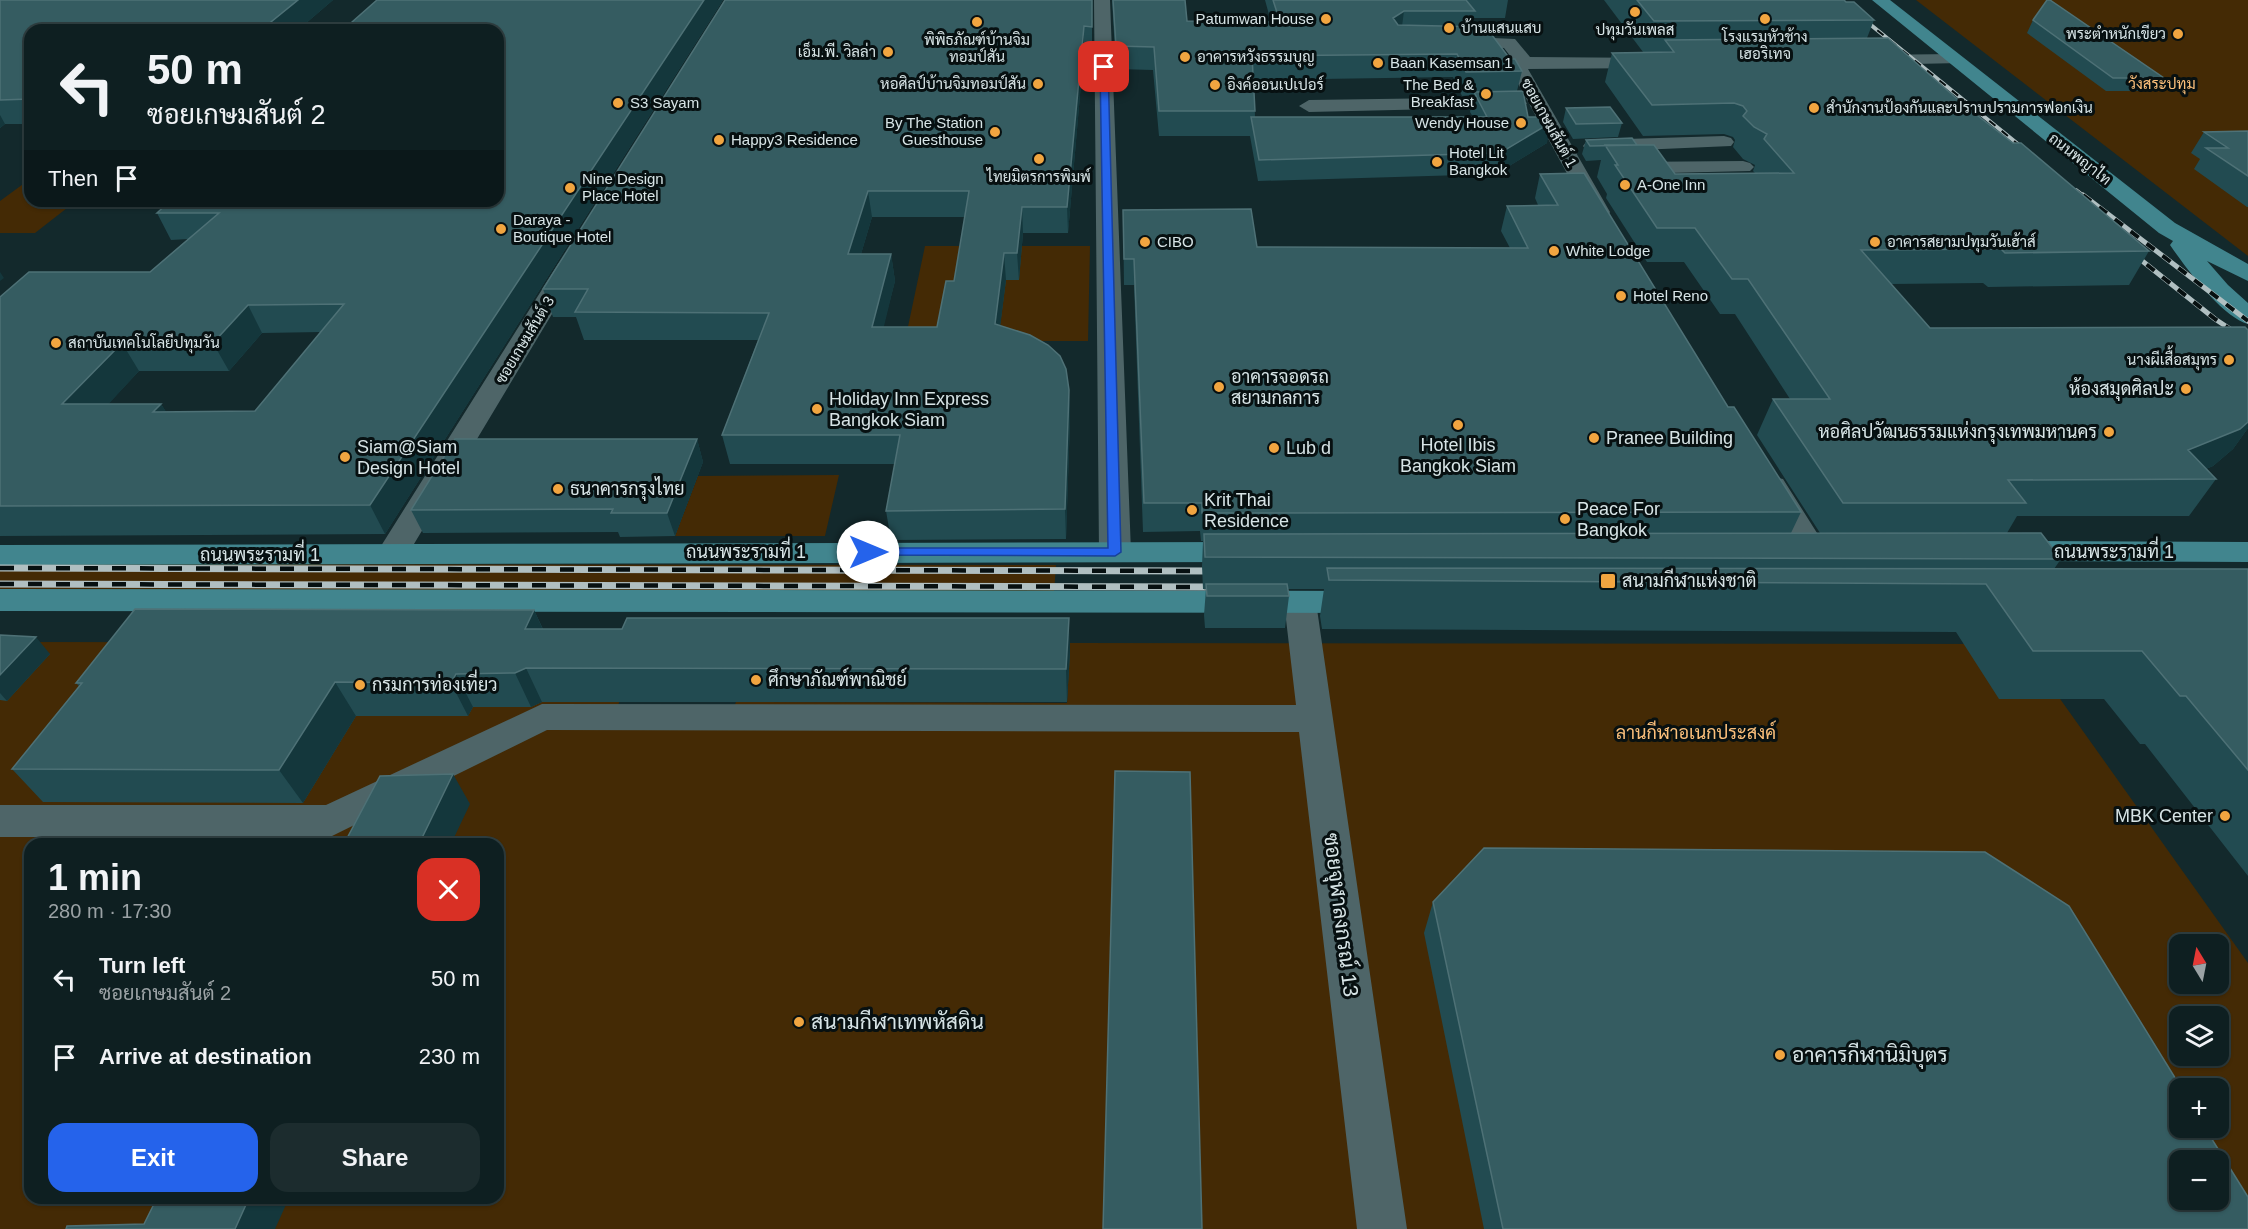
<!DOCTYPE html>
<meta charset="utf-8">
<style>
body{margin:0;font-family:Helvetica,Sarabun,sans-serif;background:#1c2c2e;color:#f1f3f6;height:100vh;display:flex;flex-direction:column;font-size:22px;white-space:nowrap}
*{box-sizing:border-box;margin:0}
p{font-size:20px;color:#9ba2a5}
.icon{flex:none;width:33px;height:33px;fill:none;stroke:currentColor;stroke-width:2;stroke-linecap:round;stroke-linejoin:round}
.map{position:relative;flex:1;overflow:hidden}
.drawer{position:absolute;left:24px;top:838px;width:480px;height:366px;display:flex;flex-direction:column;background:#0e1f21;border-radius:18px;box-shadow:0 2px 4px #0004,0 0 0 2px #2e3d3f}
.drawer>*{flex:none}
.hud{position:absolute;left:24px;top:24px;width:480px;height:183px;border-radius:18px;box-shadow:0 2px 4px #0004,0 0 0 2px #2e3d3f;background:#0e1f21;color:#f1f3f6;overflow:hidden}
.needle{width:39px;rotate:350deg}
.fabs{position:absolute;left:2169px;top:934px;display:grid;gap:12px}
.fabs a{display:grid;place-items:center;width:60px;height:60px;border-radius:12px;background:#0e1f21;box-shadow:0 2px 4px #0004,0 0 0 2px #2e3d3f;font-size:30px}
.pin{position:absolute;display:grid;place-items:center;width:51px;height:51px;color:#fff;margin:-26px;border-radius:12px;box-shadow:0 3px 9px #0006}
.me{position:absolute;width:66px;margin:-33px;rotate:90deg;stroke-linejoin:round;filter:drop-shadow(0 0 4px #0008)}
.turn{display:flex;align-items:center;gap:21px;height:126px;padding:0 24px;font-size:27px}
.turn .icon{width:78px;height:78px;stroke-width:2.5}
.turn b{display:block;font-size:42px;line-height:51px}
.then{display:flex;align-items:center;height:57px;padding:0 24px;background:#0003;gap:12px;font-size:22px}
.round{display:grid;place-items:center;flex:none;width:63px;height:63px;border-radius:18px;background:#1c2c2e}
.headline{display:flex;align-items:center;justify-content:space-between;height:102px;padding:0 24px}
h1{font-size:36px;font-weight:700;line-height:45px}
.primary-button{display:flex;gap:12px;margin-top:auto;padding:12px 24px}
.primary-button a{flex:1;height:69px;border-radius:18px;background:#2563eb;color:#fff;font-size:24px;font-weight:700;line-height:69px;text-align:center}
.primary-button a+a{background:#1c2c2e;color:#f1f3f6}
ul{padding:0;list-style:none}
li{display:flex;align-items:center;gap:18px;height:78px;padding:0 24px}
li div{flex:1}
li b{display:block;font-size:22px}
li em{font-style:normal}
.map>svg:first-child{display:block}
</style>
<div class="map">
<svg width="2248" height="1229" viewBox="0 0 2248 1229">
<rect width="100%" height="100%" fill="#13292c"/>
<path fill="#442a05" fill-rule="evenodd" d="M1916,0H2248V256Z
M30,179V201H76L35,233H0V201Z
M925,246H1090L1088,341H905Z
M839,475L825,536H675L698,476Z
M0,564L1056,565L1054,593L0,592Z
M0,642L698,643L639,651L617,708L733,709L736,702L1067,703L1070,643L2021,644L2248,963V1229H0ZM30,844H498V1198H30ZM2180,945H2218V984H2180ZM2180,1017H2218V1056H2180ZM2180,1089H2218V1128H2180ZM2180,1161H2218V1200H2180Z"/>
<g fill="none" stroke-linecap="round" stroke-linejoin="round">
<path fill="#4e6568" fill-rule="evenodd" d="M1094,0H1110L1131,552L1126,559L1115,562L1104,559L1099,552Z
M1450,36L1515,39L1530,57L1659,58L1662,62L1653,68L1528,69L1610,212L1607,217H1591L1588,212L1509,67L1514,61L1504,48L1444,45L1441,41Z
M1955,54L1964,59L1961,63L1867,65L1858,60L1867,55Z
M1517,97L1527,103L1524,107L1309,112L1299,106L1309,100Z
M1724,136L1731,138L1734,142L1731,146L1593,152L1586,150L1583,146L1586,142L1593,140Z
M1743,161L1750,163L1754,167L1750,171L1625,174L1618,172L1614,168L1618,164L1625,162Z
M570,257L578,259L582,264L408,554L403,561L392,564L381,561L376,554L558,264L562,259Z
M1773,477L1783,479L1829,552L1824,559L1813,562L1802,559L1797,552L1758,486L1763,479Z
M1300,591L1312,594L1316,602L1407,1229H1357L1299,732L547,730L330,837H0V805H326L542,704L1296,705L1284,602L1288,594Z"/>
<path fill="#41858e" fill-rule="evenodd" d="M1872,0H1890L2175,223L2248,264V281L2207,261L2228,285L2248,303V324C2222,317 2186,268 2170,245L2173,241L2159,233Z
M2012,541L2248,542V562L2012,561L2001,558L1996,551L2001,544Z
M1246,542L1257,545L1262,552L1257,559L1246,562L0,565V545Z
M0,589L1366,591L1378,594L1382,602L1378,610L1366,613L0,611Z"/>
<g stroke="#b0bfc1" stroke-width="4">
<path id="rail-far2" d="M1840,0L2029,153
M2076,190L2085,197"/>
</g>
<g stroke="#b0bfc1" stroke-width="5">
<path id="rail-far1" d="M2083,195L2248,321
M2131,252L2215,319L2248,341"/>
</g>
<g stroke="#b0bfc1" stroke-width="7">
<path id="rail" d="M0,568L1219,571
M0,584L1219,587"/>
</g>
<use href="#rail-far2" stroke="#071011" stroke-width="2" stroke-dasharray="8" stroke-linecap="butt"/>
<use href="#rail-far1" stroke="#071011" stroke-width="4" stroke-dasharray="10" stroke-linecap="butt"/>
<use href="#rail" stroke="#071011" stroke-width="4.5" stroke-dasharray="14" stroke-linecap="butt"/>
</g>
<path fill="#224b51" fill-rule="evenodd" d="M0,0H333L298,30H30V124H5L0,128Z
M377,0H723L385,534L0,536V297L150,272L188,239L171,240L157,213L498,201ZM321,332L255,411L166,412L161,404H108L139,371H229L262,333Z
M725,0H1092V49H1084L1068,233H1023L1019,280H1006L1000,326L1069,390L1070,419L1066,539L891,540L886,511L895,464H730L722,435L758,340H584L576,317H553L543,289ZM872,217H965L954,281L937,327H883L895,281L891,254H861Z
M1112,0H1185L1187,21L1271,22L1265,0H1508L1505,18H1473L1472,26L1510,59L1522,71L1517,91L1528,117L1547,143L1496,174L1258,181L1250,136H1159L1153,70L1116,69ZM1453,77L1462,96L1473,95L1470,112L1473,117H1255L1254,80Z
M1604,0H1844L1874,20L1867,38L1964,105L2149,251L2129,285L1988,287L1983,283L1891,284L1930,328L2248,330V428L2233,449L2213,466L2206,469L2216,479L2189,516H2017L2007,533L2061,559L2054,569H2248V876L2145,744H2140L2104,699H1999L1956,632L1322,629L1320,616L1324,589H1288L1289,596L1285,628H1205L1204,615L1206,589H1203L1202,566L1203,541H1201L1200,531L1143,532L1134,285H1124L1123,210L1257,247L1510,248L1501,231L1507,206L1538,205L1535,198L1540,174L1728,407L1801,512L1791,533H1820L1757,435L1773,399H1790L1735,314H1720L1684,262H1647L1606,198L1607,194L1597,177L1601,160L1586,161L1582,154L1586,140L1637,145L1675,174L1755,173L1753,171L1755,165L1743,159L1733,147L1735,140L1733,137L1724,134L1643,136L1605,82L1612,53L1643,52Z
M2033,20L2164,78L2156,91H2106L2027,33Z
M1566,108L1622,123L1618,137L1573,139L1563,122Z
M2248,131V207H2247L2194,169L2200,159L2191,153L2204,132Z
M697,439L703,462L675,536L620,537L618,532L423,533L411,510Z
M534,610L543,629L1070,652L1067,702H542L531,707H473L468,716H356L303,803L43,802L12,769L79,686L76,683Z
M0,635L50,654L7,701L0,700Z
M1433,902L2248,1229H1484L1424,933Z"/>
<path fill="#14373c" d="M298,0H333L298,30H261Z
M704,0H723L385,534L370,505Z
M1404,11L1401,34L1393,18Z
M1084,26V49L1068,233L1067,207Z
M0,115L5,124L0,128Z
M1552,122L1547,143L1496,174L1500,153Z
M868,191L872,217L853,281L848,254Z
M1022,207L1023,233L1019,280L1017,253Z
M1004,253L1006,280L997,352L995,324Z
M891,254L895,281L877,355L872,327Z
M0,272L4,278L0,281Z
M248,305L262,333L229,371L213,343Z
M122,343L139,371L82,433L62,404Z
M1069,390L1070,419L1066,539L1065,509Z
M161,404L179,432L153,412Z
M2248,422V428L2233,449L2213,466L2182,479L2188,450Z
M697,439L703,462L675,536L667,513Z
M534,610L549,643L525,629Z
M1069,618L1070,652L1067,702L1066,669Z
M36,637L50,654L7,701L0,693V675Z
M526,668L542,702L531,707L515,673Z
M456,674L473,707L468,716L451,683Z
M335,682L356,716L303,803L279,770Z
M453,774L470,804L451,844H419Z
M249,1198H289L275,1229H235Z"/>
<path fill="#355c61" stroke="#4e7176" stroke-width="1.5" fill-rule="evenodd" d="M0,0H298L261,30H30V99L0,100Z
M377,0H704L370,505L0,506V297L29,272H150L219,213H157L170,201H498V30H343ZM344,304L255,411L153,412L161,404H62L122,343H213L248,305Z
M725,0H1092V27L1084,26L1067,207H1022L1017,253H1004L995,324L1030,335L1048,345L1060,356L1066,369L1069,390L1065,509L886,511L900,435H722L769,313L575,312L588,289H543ZM868,191H969L954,281H946L937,327H872L891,254H848Z
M1113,0H1185L1187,21L1280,22L1273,0H1466L1475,11H1404L1393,18L1398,25L1486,27L1510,59H1515L1522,71L1466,72L1457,54L1252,56L1255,111H1159L1154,47L1116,46Z
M1637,0H1844L1846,2H1854L1874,20L1654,21Z
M2047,0H2050L2164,78H2113L2033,20Z
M1888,38L1964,105L2013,143H2021L2149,251L2005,253L2001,249L1861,250L1930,328L2245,327L2248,330V422L2240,429L2188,450L2216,479L2008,480L2026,503H1843L1773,399H1830L1748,279H1732L1695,228H1657L1615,165H1618L1605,145H1654L1675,174L1794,173L1764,139L1767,134L1754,127L1743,116L1747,111L1743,106L1734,103L1652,105L1612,53L1674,52L1665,40Z
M1523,91L1528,117H1549L1552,122L1500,153L1259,160L1251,117H1487L1474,92Z
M1610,107L1622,123L1576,124L1566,108Z
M2248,131V176L2206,148H2228L2204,132Z
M1632,138L1637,145L1590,146L1586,140Z
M1584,173L1728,407H1734L1801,512L1202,513V503H1144L1134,259H1124L1123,210L1251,209L1257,247L1528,248L1507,206L1558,205L1540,174Z
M455,439H697L667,513H611L613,509L411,510Z
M2041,533L2061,559L1205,557L1204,534Z
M1327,568L2248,569V770L2186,696H2180L2142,651H2033L1986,584L1329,580Z
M1206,584H1287L1289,596H1207Z
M135,609L534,610L525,629H622L627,618H1069L1066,669L526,668L515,673L456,674L451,683L335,682L279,770L12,769L82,683H76Z
M0,635L36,637L0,675Z
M1115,771L1190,772L1202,1229H1103Z
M453,774L419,844H344L380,776Z
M1484,848L1985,852L2069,906L2182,1089H2180V1128H2205L2248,1197V1229H1503L1433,902ZM2180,1161H2218V1200H2180Z
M157,1198H249L235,1229H66L67,1226L144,1224Z"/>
<path fill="#2563eb" stroke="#184099" stroke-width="1.5" d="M1104,65L1108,67L1121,552L1115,556L863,555L861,552L868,548H1108L1100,67Z"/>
<g fill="#f1a540" stroke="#071011" stroke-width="2">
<circle cx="1635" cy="12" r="6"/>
<circle cx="1326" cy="19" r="6"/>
<circle cx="1765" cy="19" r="6"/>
<circle cx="977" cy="22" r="6"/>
<circle cx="1449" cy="28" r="6"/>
<circle cx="2178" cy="34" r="6"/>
<circle cx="888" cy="52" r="6"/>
<circle cx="1185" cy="57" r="6"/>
<circle cx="1378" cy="63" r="6"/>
<circle cx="1038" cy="84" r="6"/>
<circle cx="1215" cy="85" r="6"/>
<circle cx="1486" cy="94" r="6"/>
<circle cx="618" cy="103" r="6"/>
<circle cx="1814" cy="108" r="6"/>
<circle cx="1521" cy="123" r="6"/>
<circle cx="995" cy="132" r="6"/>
<circle cx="719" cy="140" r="6"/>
<circle cx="1039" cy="159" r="6"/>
<circle cx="1437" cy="162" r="6"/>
<circle cx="1625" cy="185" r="6"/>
<circle cx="570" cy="188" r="6"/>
<circle cx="501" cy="229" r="6"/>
<circle cx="1145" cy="242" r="6"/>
<circle cx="1875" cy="242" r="6"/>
<circle cx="1554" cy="251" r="6"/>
<circle cx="1621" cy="296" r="6"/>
<circle cx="56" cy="343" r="6"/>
<circle cx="2229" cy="360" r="6"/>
<circle cx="1219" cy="387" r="6"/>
<circle cx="2186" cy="389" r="6"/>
<circle cx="817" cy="409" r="6"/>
<circle cx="1458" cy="425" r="6"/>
<circle cx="2109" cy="432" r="6"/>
<circle cx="1594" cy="438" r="6"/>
<circle cx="1274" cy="448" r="6"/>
<circle cx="345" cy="457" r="6"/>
<circle cx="558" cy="489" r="6"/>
<circle cx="1192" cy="510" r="6"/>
<circle cx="1565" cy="519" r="6"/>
<rect x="1600" y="573" width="16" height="16" rx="3"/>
<circle cx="756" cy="680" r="6"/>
<circle cx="360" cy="685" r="6"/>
<circle cx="2225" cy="816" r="6"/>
<circle cx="799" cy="1022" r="6"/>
<circle cx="1780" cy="1055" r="6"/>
</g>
<g text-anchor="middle" stroke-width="6" stroke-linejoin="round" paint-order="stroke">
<g font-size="15" fill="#d7e4e6" stroke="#071011" text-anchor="start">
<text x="1314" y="24" text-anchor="end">Patumwan House</text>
<text x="1461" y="33">บ้านแสนแสบ</text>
<text x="1635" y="35" text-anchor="middle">ปทุมวันเพลส</text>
<text x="2166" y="39" text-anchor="end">พระตำหนักเขียว</text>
<text x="1765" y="42" text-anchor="middle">โรงแรมหัวช้าง<tspan x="1765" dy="17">เฮอริเทจ</tspan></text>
<text x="977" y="45" text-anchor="middle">พิพิธภัณฑ์บ้านจิม<tspan x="977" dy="17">ทอมป์สัน</tspan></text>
<text x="876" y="57" text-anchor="end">เอ็ม.พี. วิลล่า</text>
<text x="1197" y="62">อาคารหวังธรรมบุญ</text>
<text x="1390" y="68">Baan Kasemsan 1</text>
<text x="1026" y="89" text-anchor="end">หอศิลป์บ้านจิมทอมป์สัน</text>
<text x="1227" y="90">อิงค์ออนเปเปอร์</text>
<text x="1474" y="90" text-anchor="end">The Bed &amp;<tspan x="1474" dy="17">Breakfast</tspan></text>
<text x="630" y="108">S3 Sayam</text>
<text x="1826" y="113">สำนักงานป้องกันและปราบปรามการฟอกเงิน</text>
<text x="983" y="128" text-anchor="end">By The Station<tspan x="983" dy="17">Guesthouse</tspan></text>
<text x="1509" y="128" text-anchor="end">Wendy House</text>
<text x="731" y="145">Happy3 Residence</text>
<text x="1449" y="158">Hotel Lit<tspan x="1449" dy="17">Bangkok</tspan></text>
<text x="1039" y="182" text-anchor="middle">ไทยมิตรการพิมพ์</text>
<text x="582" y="184">Nine Design<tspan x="582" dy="17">Place Hotel</tspan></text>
<text x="1637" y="190">A-One Inn</text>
<text x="513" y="225">Daraya -<tspan x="513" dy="17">Boutique Hotel</tspan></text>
<text x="1157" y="247">CIBO</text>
<text x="1887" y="247">อาคารสยามปทุมวันเฮ้าส์</text>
<text x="1566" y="256">White Lodge</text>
<text x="1633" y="301">Hotel Reno</text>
<text x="68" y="348">สถาบันเทคโนโลยีปทุมวัน</text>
<text x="2217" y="365" text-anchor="end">นางผีเสื้อสมุทร</text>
</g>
<g font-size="15" fill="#fcc07b" stroke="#071011">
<text x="2162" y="89">วังสระปทุม</text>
</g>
<g font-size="15" fill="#d7e4e6" stroke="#071011">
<text transform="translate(1549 123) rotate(61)" y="5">ซอยเกษมสันต์ 1</text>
<text transform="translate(2080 159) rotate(38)" y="5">ถนนพญาไท</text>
<text transform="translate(525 340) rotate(-59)" y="5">ซอยเกษมสันต์ 3</text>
</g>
<g font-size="18" fill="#d7e4e6" stroke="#071011" text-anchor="start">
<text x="1231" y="383">อาคารจอดรถ<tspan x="1231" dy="21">สยามกลการ</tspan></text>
<text x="2174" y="395" text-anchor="end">ห้องสมุดศิลปะ</text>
<text x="829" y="405">Holiday Inn Express<tspan x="829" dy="21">Bangkok Siam</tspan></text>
<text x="2097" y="438" text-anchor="end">หอศิลปวัฒนธรรมแห่งกรุงเทพมหานคร</text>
<text x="1606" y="444">Pranee Building</text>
<text x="1458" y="451" text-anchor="middle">Hotel Ibis<tspan x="1458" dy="21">Bangkok Siam</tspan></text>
<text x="357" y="453">Siam@Siam<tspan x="357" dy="21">Design Hotel</tspan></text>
<text x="1286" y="454">Lub d</text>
<text x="570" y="495">ธนาคารกรุงไทย</text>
<text x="1204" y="506">Krit Thai<tspan x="1204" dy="21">Residence</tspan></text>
<text x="1577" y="515">Peace For<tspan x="1577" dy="21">Bangkok</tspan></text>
<text x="1622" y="587">สนามกีฬาแห่งชาติ</text>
<text x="768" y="686">ศึกษาภัณฑ์พาณิชย์</text>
<text x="372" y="691">กรมการท่องเที่ยว</text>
<text x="2213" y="822" text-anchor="end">MBK Center</text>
</g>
<g font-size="18" fill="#d7e4e6" stroke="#071011">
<text x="746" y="558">ถนนพระรามที่ 1</text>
<text x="2114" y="558">ถนนพระรามที่ 1</text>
<text x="260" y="561">ถนนพระรามที่ 1</text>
</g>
<g font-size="18" fill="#fcc07b" stroke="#071011">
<text x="1696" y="739">ลานกีฬาอเนกประสงค์</text>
</g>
<g font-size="21" fill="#d7e4e6" stroke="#071011">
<text transform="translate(1341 915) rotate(83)" y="7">ซอยจุฬาลงกรณ์ 13</text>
</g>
<g font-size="21" fill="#d7e4e6" stroke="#071011" text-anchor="start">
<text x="811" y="1029">สนามกีฬาเทพหัสดิน</text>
<text x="1792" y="1062">อาคารกีฬานิมิบุตร</text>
</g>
</g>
</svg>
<div class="fabs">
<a><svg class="needle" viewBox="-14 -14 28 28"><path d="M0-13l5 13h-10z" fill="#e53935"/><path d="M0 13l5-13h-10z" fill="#9ba2a5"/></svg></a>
<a><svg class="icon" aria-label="layers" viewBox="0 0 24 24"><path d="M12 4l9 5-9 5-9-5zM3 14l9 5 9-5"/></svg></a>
<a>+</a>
<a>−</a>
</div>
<div class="pin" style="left:1104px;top:67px;background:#d93025"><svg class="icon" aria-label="arrive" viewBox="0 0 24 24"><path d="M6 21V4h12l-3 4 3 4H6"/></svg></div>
<svg class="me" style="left:868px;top:552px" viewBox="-20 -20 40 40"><circle r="19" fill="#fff"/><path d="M0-13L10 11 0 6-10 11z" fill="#2563eb"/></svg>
<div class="hud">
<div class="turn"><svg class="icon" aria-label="left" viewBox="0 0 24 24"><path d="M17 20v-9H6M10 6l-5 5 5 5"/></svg><div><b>50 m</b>ซอยเกษมสันต์ 2</div></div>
<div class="then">Then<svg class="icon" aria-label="arrive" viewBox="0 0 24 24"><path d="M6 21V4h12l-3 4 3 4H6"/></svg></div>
</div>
<section class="drawer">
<div class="headline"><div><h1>1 min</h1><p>280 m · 17:30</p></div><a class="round" style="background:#d93025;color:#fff"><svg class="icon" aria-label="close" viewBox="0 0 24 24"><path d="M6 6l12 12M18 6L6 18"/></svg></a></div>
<ul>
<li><svg class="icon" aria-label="left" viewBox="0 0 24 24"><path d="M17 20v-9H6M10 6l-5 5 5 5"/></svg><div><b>Turn left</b><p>ซอยเกษมสันต์ 2</p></div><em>50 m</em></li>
<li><svg class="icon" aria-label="arrive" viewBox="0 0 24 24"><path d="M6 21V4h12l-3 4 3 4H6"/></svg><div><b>Arrive at destination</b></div><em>230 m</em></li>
</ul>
<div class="primary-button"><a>Exit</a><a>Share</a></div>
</section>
</div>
